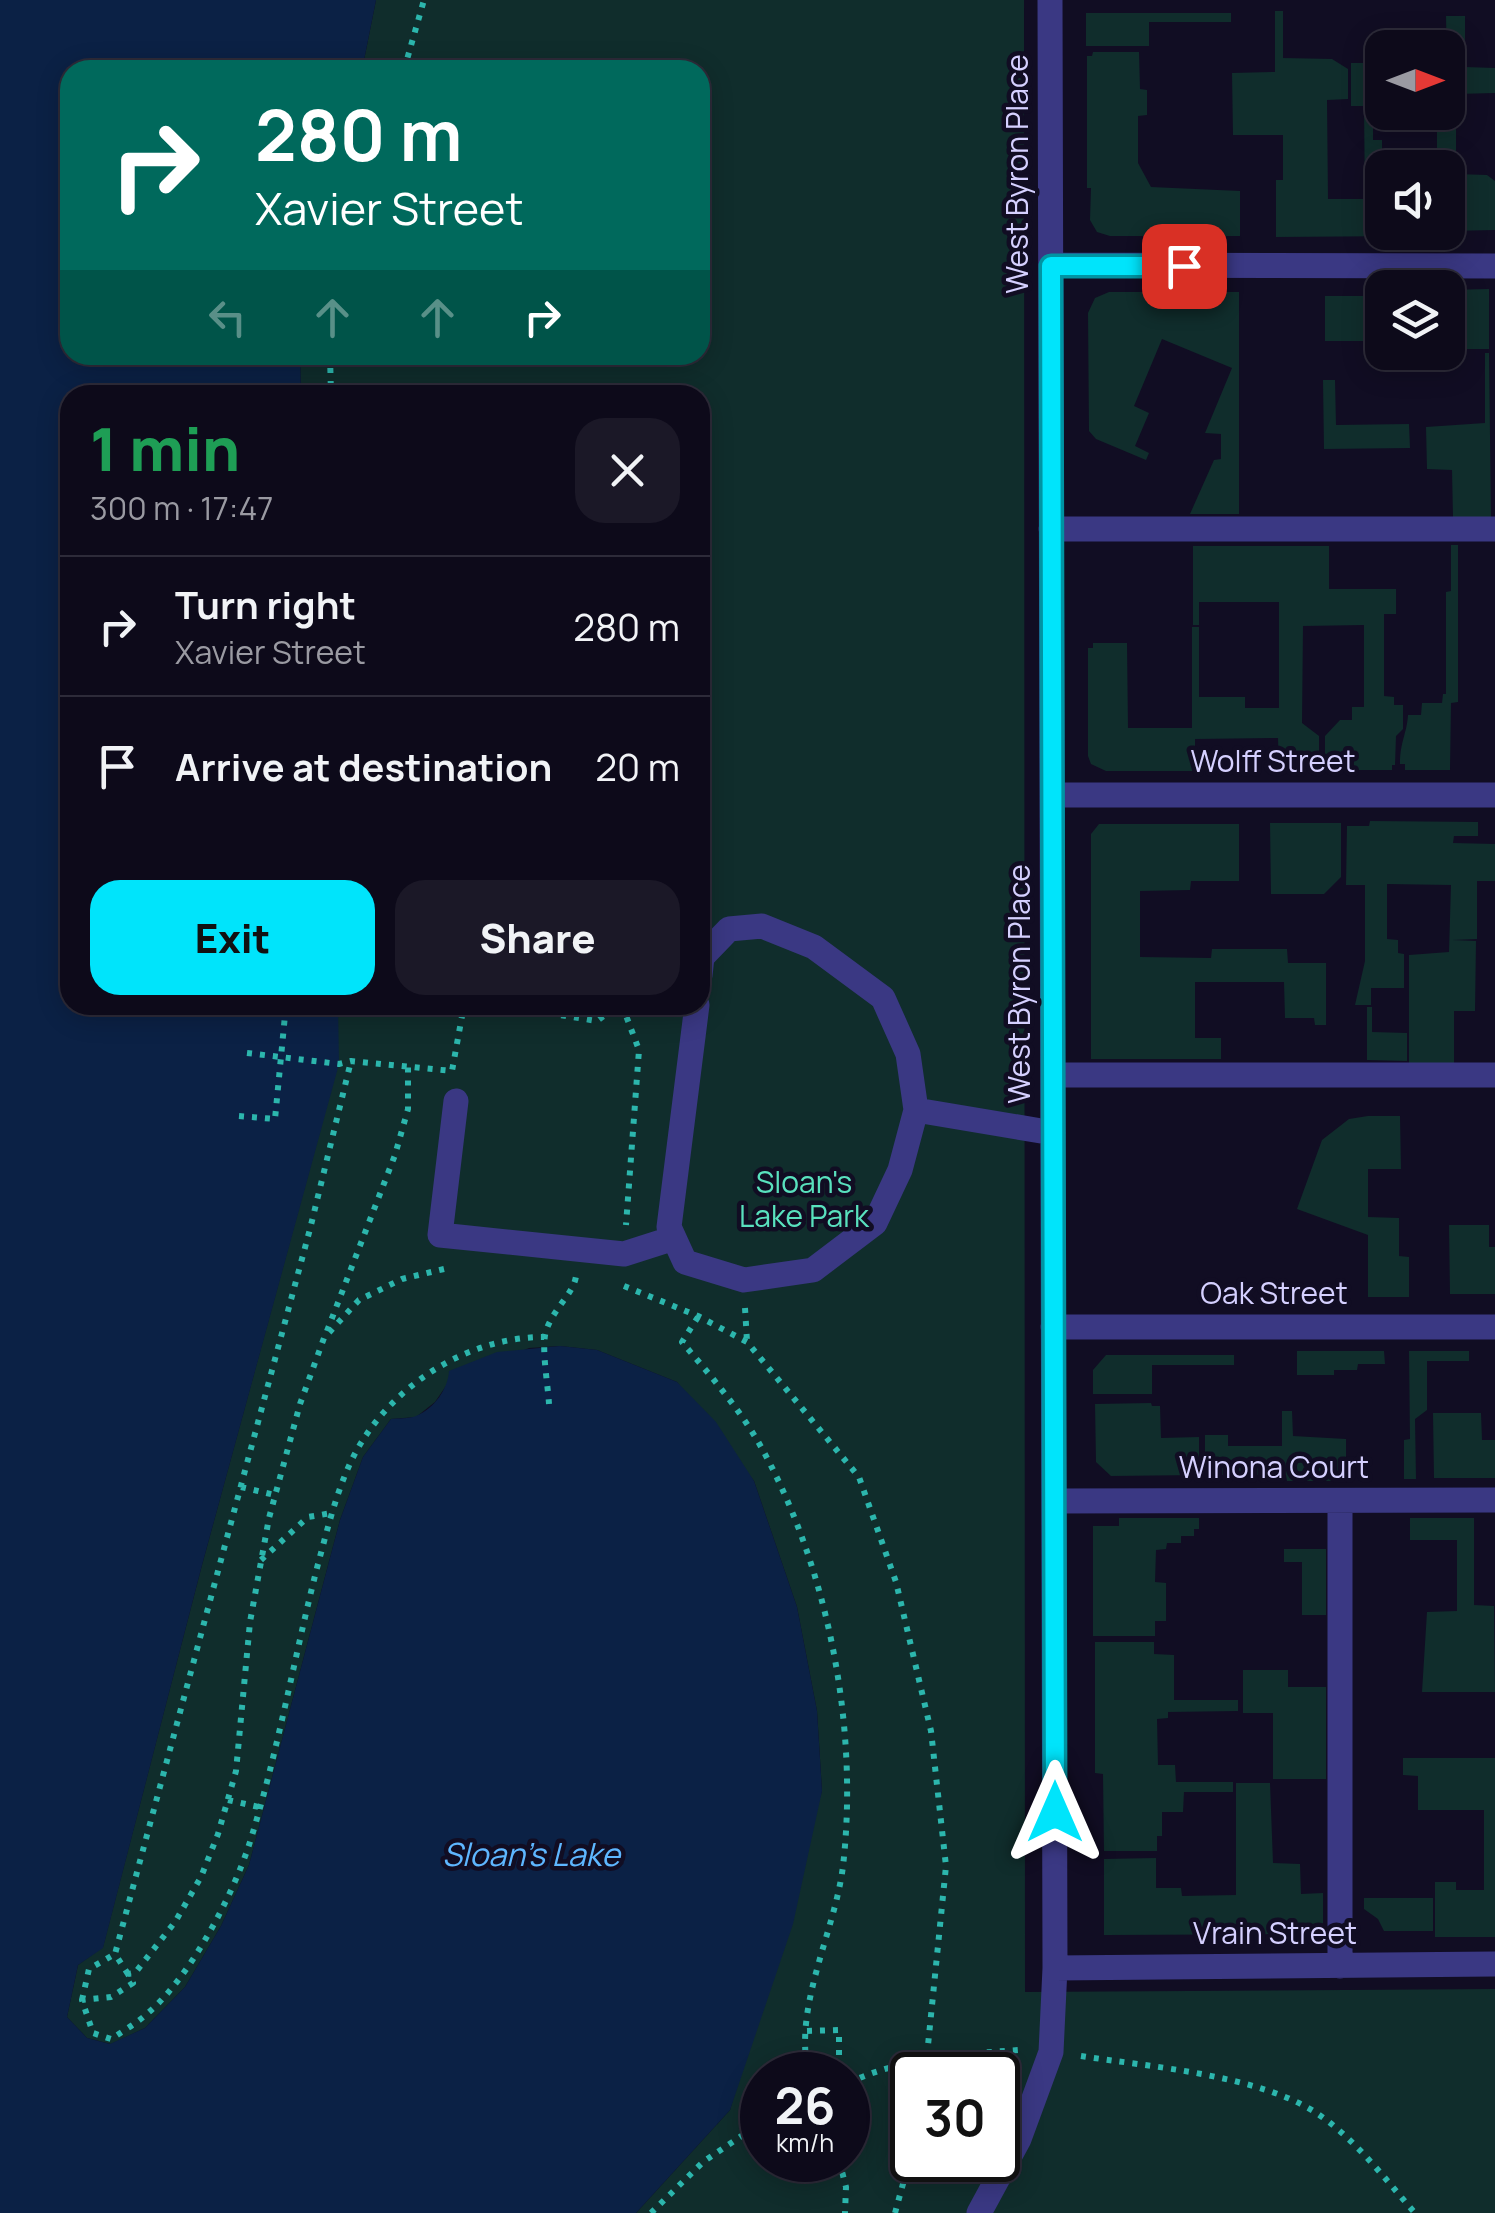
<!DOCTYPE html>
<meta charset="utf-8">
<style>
body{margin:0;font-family:Manrope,sans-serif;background:#1b1827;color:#f1f3f6;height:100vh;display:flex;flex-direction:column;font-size:38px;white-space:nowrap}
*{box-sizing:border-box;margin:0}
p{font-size:32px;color:#9a9aa2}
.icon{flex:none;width:55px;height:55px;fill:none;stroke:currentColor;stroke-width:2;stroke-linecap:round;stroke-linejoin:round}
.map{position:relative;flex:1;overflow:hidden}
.sheet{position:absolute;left:60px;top:385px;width:650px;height:630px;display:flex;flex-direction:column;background:#0d0a1a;border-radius:30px;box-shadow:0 5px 25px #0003,0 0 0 2px #2d2b39}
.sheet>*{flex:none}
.guide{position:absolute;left:60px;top:60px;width:650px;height:305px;border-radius:30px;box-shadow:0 5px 25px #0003,0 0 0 2px #2d2b39;background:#00695c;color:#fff;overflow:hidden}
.needle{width:65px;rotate:90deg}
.fabs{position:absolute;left:1365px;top:30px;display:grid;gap:20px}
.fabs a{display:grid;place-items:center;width:100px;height:100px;border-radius:20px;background:#0d0a1a;box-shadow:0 5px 25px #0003,0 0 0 2px #2d2b39;font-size:50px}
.speed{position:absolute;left:740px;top:2052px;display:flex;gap:20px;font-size:50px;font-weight:700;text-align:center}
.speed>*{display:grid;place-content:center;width:130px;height:130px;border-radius:50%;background:#0d0a1a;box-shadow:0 5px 25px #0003,0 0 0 2px #2d2b39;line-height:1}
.speed small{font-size:25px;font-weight:400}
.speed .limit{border:5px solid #111;border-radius:15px;background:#fff;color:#111}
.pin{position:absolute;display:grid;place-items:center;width:85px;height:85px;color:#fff;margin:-42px;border-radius:20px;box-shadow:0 5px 15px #0006}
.me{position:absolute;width:110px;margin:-55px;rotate:0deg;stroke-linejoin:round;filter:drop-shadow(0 0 8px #0008)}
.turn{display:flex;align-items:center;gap:35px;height:210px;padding:0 30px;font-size:45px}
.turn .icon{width:130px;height:130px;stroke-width:2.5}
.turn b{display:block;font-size:70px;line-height:85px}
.lanes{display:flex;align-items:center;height:95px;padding:0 30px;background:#0003;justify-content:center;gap:50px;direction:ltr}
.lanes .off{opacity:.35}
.round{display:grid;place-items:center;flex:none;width:105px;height:105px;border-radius:30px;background:#1b1827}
.headline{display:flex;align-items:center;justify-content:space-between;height:170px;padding:0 30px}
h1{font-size:60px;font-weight:800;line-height:75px;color:#1e9e55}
.action{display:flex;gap:20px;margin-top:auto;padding:20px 30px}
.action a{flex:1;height:115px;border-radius:30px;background:#00e4fb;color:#111;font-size:40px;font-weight:800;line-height:115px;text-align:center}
.action a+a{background:#1b1827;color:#f1f3f6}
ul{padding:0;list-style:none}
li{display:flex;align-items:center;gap:30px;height:140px;padding:0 30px;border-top:2px solid #2d2b39}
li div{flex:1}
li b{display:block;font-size:38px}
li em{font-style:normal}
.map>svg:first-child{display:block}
</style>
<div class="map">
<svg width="1495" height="2213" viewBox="0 0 1495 2213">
<rect width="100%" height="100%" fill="#110d23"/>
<path fill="#102d2c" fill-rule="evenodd" d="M376,0H1024L1025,1992L1495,1989V2213H636L730,2110L822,1791L817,1711L797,1607L754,1481L677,1382L597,1350L560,1346L529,1348L448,1383L435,1402L416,1417L391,1419L363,1457L340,1520L249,1865L221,1926L185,1987L145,2028L111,2044L87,2038L67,2017L78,1965L103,1947L202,1565L338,1065V1005H700V395H301L300,355H700V70H362ZM762,2075H848V2160H762ZM912,2075H998V2160H912Z
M1275,11H1283V58L1332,59L1348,69V99L1327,100L1328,199H1365L1364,108H1373V140H1382V232L1408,233V236L1276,237V180H1283V135H1233L1232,73L1275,72Z
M1086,13H1231V22H1149V46H1086Z
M1446,16H1465V67L1495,68V93L1456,94V174L1487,175L1495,181V230L1448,231V168L1437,167V113L1448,112Z
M1093,52H1139L1140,89L1147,90V115L1138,116V163L1151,187L1240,191V236H1110L1097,232L1090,220L1091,188H1087V56H1092Z
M1365,52H1382V63L1370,64L1371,106H1351V63H1365Z
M1489,289V349H1464V297L1448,296V290Z
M1109,292H1239V514H1190L1214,460L1221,459V434L1205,433L1232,368L1162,339L1134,406L1149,413L1135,446L1149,453L1146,460L1096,439L1089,431L1088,313L1095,298Z
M1325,296H1382V341H1325Z
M1485,353H1489L1491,517H1453L1452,470L1427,469L1426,427L1485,423Z
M1323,380H1335L1336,425L1409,424L1410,448L1324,449Z
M1451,545H1458V702L1451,703L1450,770H1405V764H1400C1400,742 1407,733 1408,715H1421L1422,703H1442L1443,694H1446V592L1451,591Z
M1193,546H1329V589H1396V614H1384V696L1394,697V705H1403V729L1396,736L1395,765H1392V770H1330V765H1325V736L1340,720H1352V707H1364V625L1303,626L1302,723L1319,736V766L1314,770H1279L1278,738L1195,739V771H1106L1091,764L1088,756V648H1093V643H1127L1128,728H1192V627H1199V697H1245V708H1279V602H1199V625H1193Z
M1370,821L1478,822V836H1454L1453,843L1495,844V881H1477V939L1452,940L1476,941L1475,1011H1454V1063H1409V955L1449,952L1451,885L1387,884V939L1398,940V953L1404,954V988H1371V1005H1355L1365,961V885H1346L1347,826H1369Z
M1270,823H1341V877L1324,894H1271Z
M1099,824H1239V881H1191L1190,890L1140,891V957L1211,958L1212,949H1287L1288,963H1326V1025H1315L1314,1018H1285L1284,982H1195V1038H1221V1059H1091V834Z
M1367,1007H1372V1032L1407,1033V1061L1367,1060Z
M1368,1116H1400L1401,1169H1368V1217L1399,1218V1256L1409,1257V1297H1368V1235L1297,1209L1322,1140L1349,1119Z
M1449,1225H1489V1247H1495V1294H1450Z
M1297,1351H1384L1385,1364H1358L1357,1370H1334V1375H1297Z
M1409,1351H1469V1361H1427V1410L1415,1419L1416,1479H1404V1440L1410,1439Z
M1106,1355H1234V1365H1152V1394H1093V1370Z
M1151,1403L1152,1406H1160L1161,1438L1199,1437V1475L1111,1476L1096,1462L1095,1404Z
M1282,1411H1292L1293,1436L1346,1439V1474H1338L1337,1481H1287L1286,1475H1205V1435H1228V1446H1282Z
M1433,1413H1481L1482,1440H1495V1478H1434Z
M1119,1518H1199V1529H1194V1536H1181V1543H1167L1166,1549L1156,1550L1155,1582L1166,1583V1621H1155V1636H1093V1526H1119Z
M1410,1518H1474V1605L1494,1606L1495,1692H1422L1427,1612L1457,1611V1540H1410Z
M1284,1549H1326V1615H1302V1562H1284Z
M1095,1642H1154V1654L1174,1655V1700H1238V1711L1168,1712V1718L1157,1719L1158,1765H1175L1176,1782H1233V1792H1184L1183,1812H1162V1836H1157V1851H1104L1103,1774L1095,1773Z
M1243,1670H1288V1687H1326V1779H1273V1713H1243Z
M1403,1758H1495V1937H1435V1882H1456V1890H1484V1810H1418V1776L1403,1775Z
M1236,1783H1270L1273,1863L1300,1864L1301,1894L1323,1893V1934L1104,1935V1859L1156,1858V1888H1181L1182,1896L1236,1895Z
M1364,1898H1433V1931H1384L1378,1919L1364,1909Z"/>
<path fill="#0b2145" d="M0,0H376L362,70H70V355H300L301,395H70V1005H338L339,1064L202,1565L103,1948L78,1965L67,2017L87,2038L110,2044L145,2028L185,1987L221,1926L249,1865L340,1520L363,1457L391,1419C398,1418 409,1419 416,1416C434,1409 448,1389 449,1371L497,1352L560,1346L597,1350L677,1382L716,1422L754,1481L797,1607L817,1711L822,1791L793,1924L730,2110L636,2213H0Z"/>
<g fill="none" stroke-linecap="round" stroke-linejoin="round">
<path stroke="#2cb6ad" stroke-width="6" stroke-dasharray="5 8" stroke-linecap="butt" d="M404,70L424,0
M330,355L331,395
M497,1005L597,1021L618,1005
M622,1005L639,1050L626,1225
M247,1053L339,1064L351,1061L452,1071L464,1005
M239,1116L275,1119L286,1005
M444,1269L402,1279L359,1300L324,1338L300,1404L269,1518L250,1622L236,1771L218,1834L201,1877L175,1922L135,1973L128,1974L133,1983L111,1997L82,2000L93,2033L111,2039C123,2031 137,2023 148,2013C190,1977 232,1897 249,1845C278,1753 294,1657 318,1564C329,1524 339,1479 361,1443C399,1381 471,1337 544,1337
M624,1286L698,1316L747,1342L859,1477L896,1582L931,1731L946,1866L925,2075
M745,1308L747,1341
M698,1317L682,1342C709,1374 739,1408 760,1445C828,1567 859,1727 843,1866C835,1932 792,2009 809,2075
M327,1331L395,1155L408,1109V1067
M549,1404C548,1385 541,1347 546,1331C553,1309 574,1293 576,1276
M241,1487L275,1495
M261,1560L308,1517L332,1513
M228,1800L259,1807
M128,1974L115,1954L310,1229L351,1061
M82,2000L89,1969L115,1954
M807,2031L839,2030V2075
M1081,2056C1151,2067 1260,2075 1318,2114C1356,2140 1385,2179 1415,2213
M848,2083C901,2058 961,2054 1019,2050
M839,2160L846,2187L845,2213
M651,2213L703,2162L762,2122
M895,2213L912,2151"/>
<path stroke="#3a3883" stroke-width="25" d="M1051,265L1495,266
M1051,529H1495
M1052,795H1495
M697,1005L669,1227L685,1262L744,1280L813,1270L875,1223L900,1170L916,1110L908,1054L883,998L814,947L762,926L729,929L702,957L700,975
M1053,1075H1495
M456,1101L440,1235L624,1254L674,1238
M916,1110L1053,1133
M1053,1327H1495
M1054,1501L1495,1500
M1340,1966V1501
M1055,1968L1495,1964
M979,2213L1019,2139L1051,2052L1055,1968L1050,0"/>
</g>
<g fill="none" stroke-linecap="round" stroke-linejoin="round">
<g stroke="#0094a3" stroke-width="25">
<path id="route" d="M1055,1812L1051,266H1184"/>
</g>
<use href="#route" stroke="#00e4fb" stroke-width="18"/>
</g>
<g text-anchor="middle" stroke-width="9" stroke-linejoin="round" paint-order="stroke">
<g font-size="30" fill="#d5d0ff" stroke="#110d23">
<text transform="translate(1018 174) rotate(-90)" y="10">West Byron Place</text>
<text x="1273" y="772">Wolff Street</text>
<text transform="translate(1020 984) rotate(-90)" y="10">West Byron Place</text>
<text x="1274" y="1304">Oak Street</text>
<text x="1274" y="1478">Winona Court</text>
<text x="1275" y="1944">Vrain Street</text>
</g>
<g font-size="30" fill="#59e1be" stroke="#110d23">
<text x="804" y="1193">Sloan's<tspan x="804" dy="34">Lake Park</tspan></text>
</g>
<g font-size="32" font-style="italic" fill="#5eb6ff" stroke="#110d23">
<text x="531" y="1866">Sloan's Lake</text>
</g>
</g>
</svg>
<div class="fabs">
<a><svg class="needle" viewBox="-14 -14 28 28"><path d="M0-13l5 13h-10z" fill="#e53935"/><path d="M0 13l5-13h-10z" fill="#9a9aa2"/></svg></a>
<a><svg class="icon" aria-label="sound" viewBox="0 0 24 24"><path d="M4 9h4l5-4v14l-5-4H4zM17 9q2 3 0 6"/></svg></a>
<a><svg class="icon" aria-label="layers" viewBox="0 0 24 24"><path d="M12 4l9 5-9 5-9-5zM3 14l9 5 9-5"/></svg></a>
</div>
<div class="speed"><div>26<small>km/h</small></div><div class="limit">30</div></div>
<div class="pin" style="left:1184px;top:266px;background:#d93025"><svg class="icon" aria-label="arrive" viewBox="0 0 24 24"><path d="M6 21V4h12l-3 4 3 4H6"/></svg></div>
<svg class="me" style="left:1055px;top:1812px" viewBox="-20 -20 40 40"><path d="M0-17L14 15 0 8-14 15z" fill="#00e4fb" stroke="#fff" stroke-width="4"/></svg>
<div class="guide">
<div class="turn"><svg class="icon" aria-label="right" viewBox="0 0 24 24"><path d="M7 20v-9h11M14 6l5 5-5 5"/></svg><div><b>280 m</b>Xavier Street</div></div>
<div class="lanes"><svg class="icon off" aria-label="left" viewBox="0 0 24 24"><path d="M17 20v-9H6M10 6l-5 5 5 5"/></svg><svg class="icon off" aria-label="ahead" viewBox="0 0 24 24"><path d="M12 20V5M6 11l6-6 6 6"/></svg><svg class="icon off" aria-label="ahead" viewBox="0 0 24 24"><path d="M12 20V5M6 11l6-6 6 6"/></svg><svg class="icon" aria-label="right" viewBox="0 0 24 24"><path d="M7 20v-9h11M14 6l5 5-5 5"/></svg></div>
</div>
<section class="sheet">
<div class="headline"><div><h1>1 min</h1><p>300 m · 17:47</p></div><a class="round"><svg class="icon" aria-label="close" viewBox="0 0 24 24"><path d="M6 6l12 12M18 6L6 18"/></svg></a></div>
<ul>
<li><svg class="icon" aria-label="right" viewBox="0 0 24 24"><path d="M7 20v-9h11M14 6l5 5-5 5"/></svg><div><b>Turn right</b><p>Xavier Street</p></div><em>280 m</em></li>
<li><svg class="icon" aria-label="arrive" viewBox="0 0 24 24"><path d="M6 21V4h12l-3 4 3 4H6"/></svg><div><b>Arrive at destination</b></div><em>20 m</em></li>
</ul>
<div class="action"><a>Exit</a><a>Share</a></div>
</section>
</div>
